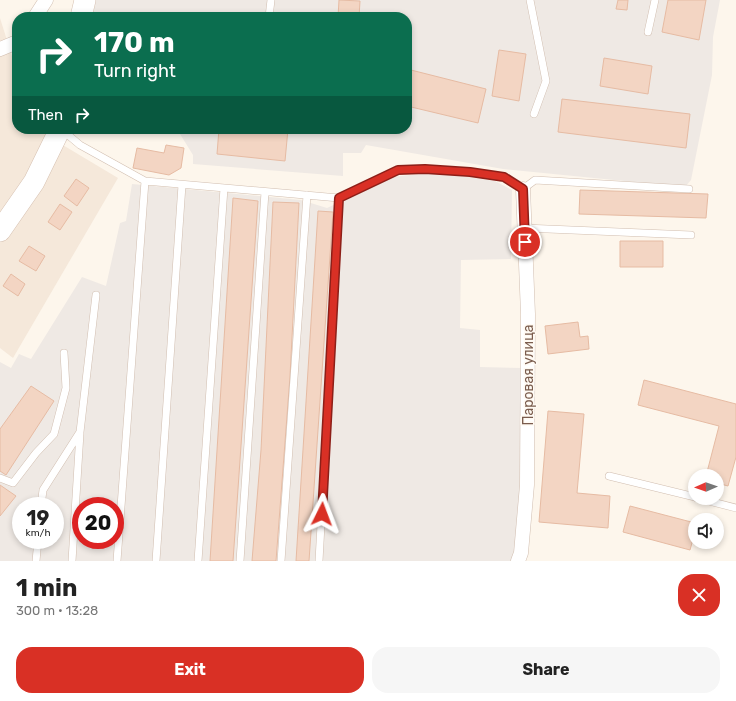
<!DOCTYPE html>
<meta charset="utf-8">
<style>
body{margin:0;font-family:Rubik,sans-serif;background:#f6f6f6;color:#222;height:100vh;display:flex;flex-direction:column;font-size:15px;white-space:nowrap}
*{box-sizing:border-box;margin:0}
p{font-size:13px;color:#767676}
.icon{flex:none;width:22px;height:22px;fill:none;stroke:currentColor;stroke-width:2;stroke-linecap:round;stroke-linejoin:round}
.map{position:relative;height:561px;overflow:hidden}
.drawer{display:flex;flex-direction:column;background:#fff;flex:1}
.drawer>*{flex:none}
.guide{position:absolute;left:12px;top:12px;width:400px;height:122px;border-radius:16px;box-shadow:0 2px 6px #0003;background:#0b6e4f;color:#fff;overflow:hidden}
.needle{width:26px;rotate:268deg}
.controls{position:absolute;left:688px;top:469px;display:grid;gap:8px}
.controls a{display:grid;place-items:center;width:36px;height:36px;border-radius:50%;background:#fff;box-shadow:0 2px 6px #0003;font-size:20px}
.speed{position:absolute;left:12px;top:497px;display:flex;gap:8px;font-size:20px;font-weight:700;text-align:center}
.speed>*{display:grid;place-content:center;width:52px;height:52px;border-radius:50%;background:#fff;box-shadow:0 2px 6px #0003;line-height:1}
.speed small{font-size:10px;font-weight:400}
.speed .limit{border:6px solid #d22;background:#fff;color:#111}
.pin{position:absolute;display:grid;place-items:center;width:34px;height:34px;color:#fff;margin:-17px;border:2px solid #fff;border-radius:50%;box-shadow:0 1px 4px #0007}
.me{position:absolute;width:44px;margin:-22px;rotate:3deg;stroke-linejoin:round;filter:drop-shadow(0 0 3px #0008)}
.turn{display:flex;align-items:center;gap:14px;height:84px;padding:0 16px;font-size:18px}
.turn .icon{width:52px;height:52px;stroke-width:2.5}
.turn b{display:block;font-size:28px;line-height:34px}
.then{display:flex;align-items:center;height:38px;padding:0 16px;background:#0003;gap:8px;font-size:15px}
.round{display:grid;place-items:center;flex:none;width:42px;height:42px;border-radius:16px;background:#f6f6f6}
.head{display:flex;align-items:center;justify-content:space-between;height:68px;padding:0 16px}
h1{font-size:24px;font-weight:700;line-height:30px}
.button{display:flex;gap:8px;margin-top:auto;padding:8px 16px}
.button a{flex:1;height:46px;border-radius:16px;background:#d93025;color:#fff;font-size:16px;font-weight:700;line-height:46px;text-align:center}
.button a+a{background:#f6f6f6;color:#222}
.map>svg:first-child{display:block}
</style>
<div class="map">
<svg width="736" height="561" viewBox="0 0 736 561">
<rect width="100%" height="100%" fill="#fdf6ec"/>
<path fill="#f5e8da" d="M0,18L17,72V129H36L118,178L13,358L0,348Z"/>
<path fill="#efe9e4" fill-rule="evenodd" d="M93,0H720L713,37L712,75L691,180L685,187L503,169L366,145L361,153H343V176L193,164V155L180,134L186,129H407V17H92Z
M435,172L495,181L512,190L511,259L461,260L460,328L480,330V367L523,368L520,498L514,561H0V362L11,368L19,354L31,359L82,277L106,286L120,223L126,221L132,184L301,200L327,208L393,177ZM21,506H55V540H21ZM81,506H115V540H81Z"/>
<path fill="#f3d5c3" stroke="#e6bba3" d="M339,0L360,1L359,17H338Z
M618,0H628L627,10L616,9Z
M668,0H706L699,40L662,32Z
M499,50L526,54L519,101L492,96Z
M604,58L652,66L648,94L600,86Z
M407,69L486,89L478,123L407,106Z
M562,99L690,114L686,148L558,132Z
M219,129H288L285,161L217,154Z
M166,145L184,148L181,168L169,175L133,168L137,148L164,153Z
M76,179L89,188L77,206L64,196Z
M580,190L708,194L706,218L579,214Z
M233,198L258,201L233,561H210Z
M273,202L299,203L290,376L276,561H252L261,450Z
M60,204L72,212L60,230L48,222Z
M318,211L333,212L309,561H296Z
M620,241H663V267H620Z
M29,246L45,256L36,271L19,261Z
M11,274L25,284L18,296L3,286Z
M578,322L580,337L588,336L589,349L548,354L545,326Z
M644,380L736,404V457L728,486L717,483V476H706L719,426L638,405Z
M31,386L54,401L6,475L0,471V429Z
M548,411L584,414L577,493L610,496L608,528L539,522Z
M0,485L16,496L0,516Z
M630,506L695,523V532L690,550L623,532Z"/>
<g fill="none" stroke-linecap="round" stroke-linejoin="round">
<g stroke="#d1beb0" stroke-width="8">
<path id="lane" d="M530,0L546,81L534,114
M269,17L271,0
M648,32L655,0
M61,129L80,145L145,181L339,198L398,170L425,169L470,172L504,177L523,189L535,180L689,189
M524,228L691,235
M609,476L695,497
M0,478L13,483L36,453L54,434L66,388L64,353
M697,498L736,508
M41,506L43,490L80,432L96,295
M36,561L38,540
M72,561L80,433
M117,561L145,181
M156,561L182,185
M198,561L224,188
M240,561L265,192
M281,561L307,195
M319,561L339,198"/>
</g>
<g stroke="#d1beb0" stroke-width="15">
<path id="street" d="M35,17L46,0
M0,49L17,42
M518,561L521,553L527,485L528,314L523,189"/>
</g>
<g stroke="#d6c0b0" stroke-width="22">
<path id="secondary" d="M81,17L85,0
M0,231L34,182L60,129"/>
</g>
<use href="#lane" stroke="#fff" stroke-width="7"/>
<use href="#street" stroke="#fff" stroke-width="14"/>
<use href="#secondary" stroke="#fff" stroke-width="21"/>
</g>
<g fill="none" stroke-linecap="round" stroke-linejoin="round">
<g stroke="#8d1f18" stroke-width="10">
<path id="route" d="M322,514L339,198L398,170L425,169L470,172L504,177L523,189L525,242"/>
</g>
<use href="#route" stroke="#d93025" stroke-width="7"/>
</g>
<g text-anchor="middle" stroke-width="3" stroke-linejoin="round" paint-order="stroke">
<g font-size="14" fill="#7a5c4d" stroke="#fffaf3">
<text transform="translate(528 375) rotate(-90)" y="5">Паровая улица</text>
</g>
</g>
</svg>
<div class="controls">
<a><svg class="needle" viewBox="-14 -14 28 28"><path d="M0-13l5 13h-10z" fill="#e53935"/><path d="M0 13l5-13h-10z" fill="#767676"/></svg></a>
<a><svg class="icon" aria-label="sound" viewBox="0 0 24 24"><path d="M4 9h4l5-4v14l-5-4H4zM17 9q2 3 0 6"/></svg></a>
</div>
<div class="speed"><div>19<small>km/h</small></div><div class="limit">20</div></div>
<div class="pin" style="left:525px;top:242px;background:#d93025"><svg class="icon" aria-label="arrive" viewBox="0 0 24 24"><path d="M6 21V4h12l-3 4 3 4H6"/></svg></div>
<svg class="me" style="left:322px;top:514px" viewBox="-20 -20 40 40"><path d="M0-17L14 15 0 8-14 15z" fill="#d93025" stroke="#fff" stroke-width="4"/></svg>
<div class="guide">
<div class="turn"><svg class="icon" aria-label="right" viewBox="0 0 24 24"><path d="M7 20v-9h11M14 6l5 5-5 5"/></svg><div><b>170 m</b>Turn right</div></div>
<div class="then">Then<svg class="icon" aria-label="right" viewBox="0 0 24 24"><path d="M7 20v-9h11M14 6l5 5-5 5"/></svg></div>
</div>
</div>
<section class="drawer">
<div class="head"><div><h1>1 min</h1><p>300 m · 13:28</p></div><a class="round" style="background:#d93025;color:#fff"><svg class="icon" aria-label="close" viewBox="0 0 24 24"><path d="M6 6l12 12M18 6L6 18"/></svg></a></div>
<div class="button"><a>Exit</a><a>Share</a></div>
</section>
